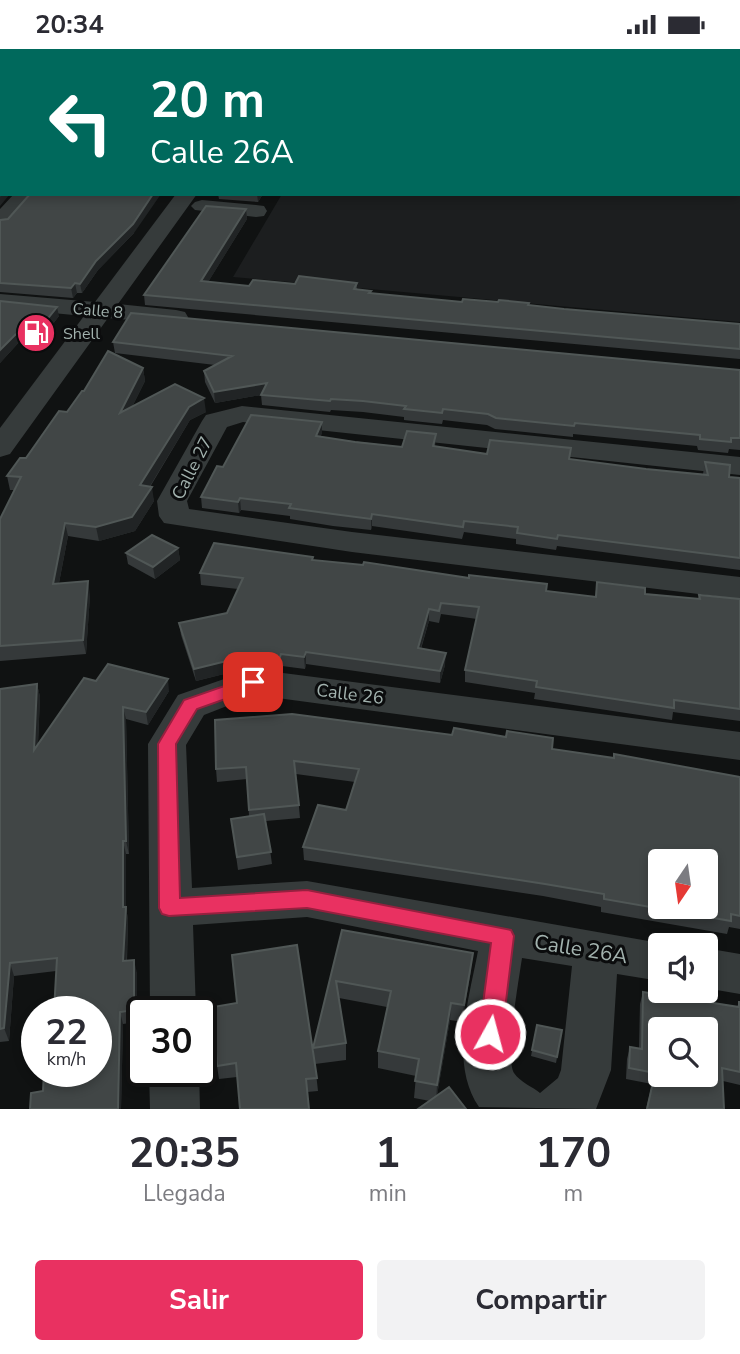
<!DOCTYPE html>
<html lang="es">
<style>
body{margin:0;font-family:"Nunito Sans",sans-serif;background:#f2f2f3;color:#2b2b33;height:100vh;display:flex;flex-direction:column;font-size:26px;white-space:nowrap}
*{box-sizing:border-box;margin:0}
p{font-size:23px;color:#7c7c81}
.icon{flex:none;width:38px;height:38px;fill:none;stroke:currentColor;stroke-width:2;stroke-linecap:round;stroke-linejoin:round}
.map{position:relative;height:1060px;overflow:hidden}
.side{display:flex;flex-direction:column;background:#fff;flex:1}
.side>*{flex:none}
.banner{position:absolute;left:0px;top:0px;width:740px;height:147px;box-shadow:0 4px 10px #0003;background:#00695c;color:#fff;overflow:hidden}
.needle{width:46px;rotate:193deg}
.buttons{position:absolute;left:648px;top:800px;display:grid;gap:14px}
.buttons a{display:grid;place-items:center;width:70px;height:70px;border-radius:7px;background:#fff;box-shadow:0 4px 10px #0003;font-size:35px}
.speed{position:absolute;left:21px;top:947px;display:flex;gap:14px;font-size:35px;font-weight:700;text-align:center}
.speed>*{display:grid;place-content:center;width:91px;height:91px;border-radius:50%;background:#fff;box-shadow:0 4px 10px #0003;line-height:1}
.speed small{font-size:18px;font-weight:400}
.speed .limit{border:4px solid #111;border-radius:10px;background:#fff;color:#111}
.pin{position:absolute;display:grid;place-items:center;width:60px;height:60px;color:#fff;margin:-30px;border-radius:14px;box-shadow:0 4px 10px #0006}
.me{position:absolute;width:77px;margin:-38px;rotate:7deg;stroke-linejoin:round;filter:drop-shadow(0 0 5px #0008)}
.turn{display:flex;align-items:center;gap:24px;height:147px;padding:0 35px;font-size:32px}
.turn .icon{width:91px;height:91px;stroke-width:2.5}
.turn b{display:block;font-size:49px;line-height:60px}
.eta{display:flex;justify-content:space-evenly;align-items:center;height:119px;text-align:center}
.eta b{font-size:42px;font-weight:700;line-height:49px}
.cta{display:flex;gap:14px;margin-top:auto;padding:14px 35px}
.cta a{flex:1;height:80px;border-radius:7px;background:#e93161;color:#fff;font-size:28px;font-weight:700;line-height:80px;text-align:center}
.cta a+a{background:#f2f2f3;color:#2b2b33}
.status{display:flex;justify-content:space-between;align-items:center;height:49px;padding:0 35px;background:#fff;direction:ltr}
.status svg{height:19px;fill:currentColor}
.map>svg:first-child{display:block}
</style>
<div class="status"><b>20:34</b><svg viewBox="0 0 49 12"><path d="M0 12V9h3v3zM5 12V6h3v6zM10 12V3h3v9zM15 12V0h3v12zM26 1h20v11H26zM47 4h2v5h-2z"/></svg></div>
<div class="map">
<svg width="740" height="1060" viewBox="0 0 740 1060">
<rect width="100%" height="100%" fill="#101212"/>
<path fill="#1c1e1f" d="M369,0H740V273L233,228L282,145H738V2Z"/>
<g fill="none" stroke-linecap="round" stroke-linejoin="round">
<path fill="#363b3b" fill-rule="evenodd" d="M285,0H301L284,2Z
M14,145H36L8,177L0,179V160Z
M176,145H197L118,255L176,261L185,263L188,268L185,273L176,275L108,269L10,405L0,408V379L84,267L0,259V245L95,253Z
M202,151L256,156L264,157L267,162L264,167L256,168L195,161L191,157L195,153Z
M242,357L740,408V426L243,373L227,378L187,452L189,460L352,483L740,528V550L352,503L164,474L159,467L157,452L202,372L206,366Z
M253,620L740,683V711L255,646L204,666L186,696L192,839L307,832L671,896H660V932L617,925L611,1021L596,1060L479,1058C449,1014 469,950 478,902L307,868L193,876L196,962H150L148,695L178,646ZM522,909L572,917L561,1021L558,1029L540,1044C533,1038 520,1033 514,1024C505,1009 519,930 522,909Z
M705,899L740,905V945L705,939Z
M149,1022H199L200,1060H150Z"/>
</g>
<path fill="#35393a" d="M638,0H740V117H738V2H640Z
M218,145H263L258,153L219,150Z
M246,160L247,170L208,233L249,237L295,235L357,234V240L371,244L462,253L529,256L564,260L740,275V310L145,256L144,246Z
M0,171L134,184L98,221L82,244H77L73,249L0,243Z
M0,252L59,267L39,293L21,291L0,314Z
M113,293L740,321V401L729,400L728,404L698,401L697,397L573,385V388L495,380L487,376L443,371L442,375L413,372L404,371V368L363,363L331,361L330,363L262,356L261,346L215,354L205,333L204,322L215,316L115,304Z
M143,319L145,332L132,358L206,363L190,371L150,438L154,452L135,482L99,492L68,487L59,534L90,546L86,605L0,612V470L15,441H10L7,427L26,409L84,342Z
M322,384L320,388L402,398L436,385L435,398L487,405L569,410L646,420L703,425L705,413L729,428L740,429V521L557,497L556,501L516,495V490L464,483L462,490L372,477L371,481L333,477L290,470V467L241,461L239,464L202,459L201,448L223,418Z
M178,499L180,511L155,530L128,515L126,504Z
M313,508V511L595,548L597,533L645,545L698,550L699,546L740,550V672L673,663L672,671L534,650L535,644L465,633V621L477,570L441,565L439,574L429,572L421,600L445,616L440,634L306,615L305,620L282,617L281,620L252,618L196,632L181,586L179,574L227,564L238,540L201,536L200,524Z
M96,632L169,642L148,676L126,670L129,805H126V858L128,871L127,912L137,924V973L123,975L121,1060H30L43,1042L96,1022L56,922L14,927L9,992L0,993V640L37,635L40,648L38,695Z
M215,671L552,700L740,728V880L729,878L727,885L601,863V858L543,847L304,811L303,798L346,761L355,733L296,725L300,769L266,772L272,815L238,821L231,770L249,767L247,730L217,733L216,720Z
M342,881L471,921L462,973L450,971L437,1046L430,1052L414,1049L416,1027L378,1019V1002L387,958L339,949L346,994V1011L315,1015L318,1042L307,1043L237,1028L219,1030L217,1017L314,1004L313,999Z
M643,943L737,958L739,953H740V1036L723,1032L724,1060H646L652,1035L626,1030L627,1010L630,998L639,1000L640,955Z
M537,976L562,981L556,1014L531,1007Z"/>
<path fill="#212425" d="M2,144V145H10L0,157V146Z
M153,145H161L134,184L98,221L82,244L80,235L96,212Z
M257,145H263L258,153Z
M246,160L247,170L202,243L201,232Z
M75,234L77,244L73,249L71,239Z
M57,258L59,267L39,293L37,283Z
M19,282L21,291L0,314V301Z
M143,319L145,332L122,378L120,364Z
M267,334L261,346L215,354L214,343Z
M204,349L206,363L190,371L142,450L140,436L189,358Z
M322,373V384L316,398V387Z
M152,438L154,452L135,482L99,492L96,478Z
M240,449L241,461L239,464L238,453Z
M372,465V477L371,481V470Z
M65,474L68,487L56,549L53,535Z
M178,499L180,511L155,530L153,518Z
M88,532L90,546L86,605L83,591Z
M429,560V572L417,611L418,599Z
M306,603V615L305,620L304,608Z
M446,604L445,616L440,634V622Z
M251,606L252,618L196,632L194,620Z
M168,630L169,642L148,676L146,663Z
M37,635L40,648L37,714L34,701Z
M123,658L126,670L129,805L126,792Z
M123,792L126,805V858L128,871L126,925L123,912Z
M473,904L471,921L462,973L464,956Z
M134,911L137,924V973L134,961Z
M10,914L14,927L9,992L4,979Z
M451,954L450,971L436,1053L437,1036Z
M120,963L123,975L121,1060H118Z"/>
<path fill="#414646" stroke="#505756" stroke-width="2" fill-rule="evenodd" d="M0,0H265L264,2H2V10L0,5Z
M311,0H351L350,2H310Z
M657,0H740V102H738V2H660Z
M0,18H2V38L0,37Z
M2,44V144L0,146V51Z
M30,145H153L133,175L96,212L80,235L75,234L71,239L0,234V171L8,170Z
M206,157L246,160L201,232L249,237L253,231L295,235L299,227L357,234L354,240L371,242L369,244L462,253L463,250L498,253L499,251L529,254L528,256L564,260L740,275V300L144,246Z
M0,252L57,258L37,283L19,282L0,301Z
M131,264L740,321V389H731V393L700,390V386L575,374L574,377L496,369L488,365L443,360L442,364L414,361L404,360L406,357L363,352L331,350L330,352L261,346L267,334L214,343L204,322L232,307L113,293Z
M108,302L143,319L120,364L175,335L204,349L189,358L140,436L152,438L132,468L96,478L65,474L53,535L88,532L83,591L0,597V470L21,428L7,427L20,409H26L59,362L67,363L82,342H84Z
M251,366L322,373L316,387L355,393L402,398L407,382L436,385L433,397L487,405L490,391L571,399L569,410L646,420L708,426L705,413L730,416L729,428L740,429V509L558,486L557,490L517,484L518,478L464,472L463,478L372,465L371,470L333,465L289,459L291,455L240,449L238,453L201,448L217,417L223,418Z
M152,486L178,499L153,518L126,504Z
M214,494L313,508L312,511L363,516L364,513L469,529V526L547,535L546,542L596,548L597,533L645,539V545L700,550L699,546L740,550V660L674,651V659L536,638L537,632L465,621L479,558L441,554L439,562L429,560L418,599L446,604L440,622L306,603L304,608L281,605L280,608L251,606L194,620L179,574L227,564L243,529L200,524Z
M108,615L168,630L146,663L123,658L126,792H123V858H126L123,912L134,911V961L120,963L118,1060H30L31,1044L43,1042L44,1022H96V962H54L57,909L10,914L4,979L0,980V640L37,635L34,701L84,629L96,632Z
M292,665L452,686L454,679L506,688L507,682L553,689L552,700L614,709V705L740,728V867L731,865V872L604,850V845L545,835L303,798L318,756L346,761L359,720L294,712L299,756L249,761L246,718L216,720L215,671ZM660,812H705V858H660Z
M264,765L271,803L237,808L231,770Z
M342,881L473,904L464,956L451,954L437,1036L415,1032L419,1010L378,1002L391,942L336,932L346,994L313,999Z
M297,896L317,1029L306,1030L309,1060H240L236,1014L217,1017L213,958L237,954L232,906Z
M643,943L739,958V953H740V1023L722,1019L724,1060H647L655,1024L629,1019L630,998L642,1000ZM660,980H705V1026H660Z
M537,976L562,981L557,1008L532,1001Z
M449,1038L466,1060H418Z"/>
<path fill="#e93161" stroke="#97203f" stroke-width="2" d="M253,627L259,629L262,633L259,638L197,660L176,695L180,849L307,841L511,881L514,887L502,985L498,992L490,995L482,992L479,985L491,894L307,859L169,867L162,865L159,859L158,695L184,651Z"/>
<defs>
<g id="fuel-disc" transform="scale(2.0125)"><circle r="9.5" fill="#e93161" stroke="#0b0c0d"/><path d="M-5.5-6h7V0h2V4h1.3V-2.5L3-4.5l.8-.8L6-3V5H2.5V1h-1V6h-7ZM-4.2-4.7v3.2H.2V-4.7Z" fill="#fff"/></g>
</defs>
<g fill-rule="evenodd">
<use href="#fuel-disc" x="36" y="284"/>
</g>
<g text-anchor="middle" stroke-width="6" stroke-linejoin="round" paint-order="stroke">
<g font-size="16" fill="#a2b2ae" stroke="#0b0c0d">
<text transform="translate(98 261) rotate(5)" y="6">Calle 8</text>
</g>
<g font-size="16" fill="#a2b2ae" stroke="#0b0c0d" text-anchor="start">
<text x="63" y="290">Shell</text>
</g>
<g font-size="18" fill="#a2b2ae" stroke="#0b0c0d">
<text transform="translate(192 419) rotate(-63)" y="6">Calle 27</text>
<text transform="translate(350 645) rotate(7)" y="6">Calle 26</text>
</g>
<g font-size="21" fill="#a2b2ae" stroke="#0b0c0d">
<text transform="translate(581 900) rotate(9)" y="7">Calle 26A</text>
</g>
</g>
</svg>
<div class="buttons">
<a><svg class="needle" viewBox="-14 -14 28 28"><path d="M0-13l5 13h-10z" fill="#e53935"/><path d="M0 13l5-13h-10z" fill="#7c7c81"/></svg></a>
<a><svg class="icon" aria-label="sound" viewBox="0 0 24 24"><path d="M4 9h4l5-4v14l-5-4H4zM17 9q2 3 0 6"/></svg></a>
<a><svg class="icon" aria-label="search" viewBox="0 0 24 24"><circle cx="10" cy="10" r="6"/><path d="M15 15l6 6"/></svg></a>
</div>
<div class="speed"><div>22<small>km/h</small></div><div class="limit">30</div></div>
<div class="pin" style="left:253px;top:633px;background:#d93025"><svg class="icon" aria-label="arrive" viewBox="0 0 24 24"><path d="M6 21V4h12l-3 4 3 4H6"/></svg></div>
<svg class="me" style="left:490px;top:985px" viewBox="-20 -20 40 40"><circle r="17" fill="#e93161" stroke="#fff" stroke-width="3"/><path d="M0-11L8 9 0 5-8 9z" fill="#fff"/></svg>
<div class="banner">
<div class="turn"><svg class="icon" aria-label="left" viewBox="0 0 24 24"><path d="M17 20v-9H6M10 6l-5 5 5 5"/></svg><div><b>20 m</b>Calle 26A</div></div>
</div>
</div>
<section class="side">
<div class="eta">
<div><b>20:35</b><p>Llegada</p></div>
<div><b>1</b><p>min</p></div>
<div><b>170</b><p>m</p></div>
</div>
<div class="cta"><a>Salir</a><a>Compartir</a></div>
</section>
